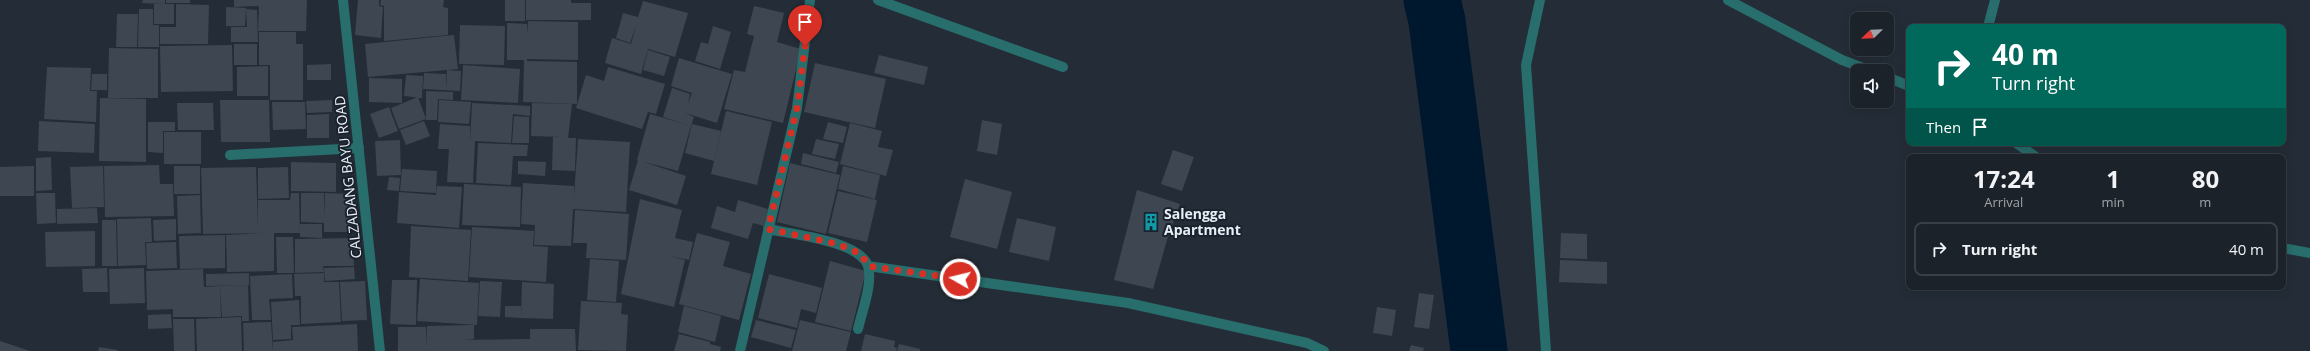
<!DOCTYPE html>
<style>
body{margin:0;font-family:"Open Sans",sans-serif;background:#282f35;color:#f1f3f6;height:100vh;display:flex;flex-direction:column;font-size:15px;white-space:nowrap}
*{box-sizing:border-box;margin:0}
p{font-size:13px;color:#a0a4a8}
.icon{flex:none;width:22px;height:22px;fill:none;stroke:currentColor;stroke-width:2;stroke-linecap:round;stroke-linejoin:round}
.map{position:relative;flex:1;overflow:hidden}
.panel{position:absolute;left:1906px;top:154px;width:380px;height:136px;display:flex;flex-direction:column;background:#1b2229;border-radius:8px;box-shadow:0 2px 10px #0003,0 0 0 1px #393f46}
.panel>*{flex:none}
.banner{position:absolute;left:1906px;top:24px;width:380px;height:122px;border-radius:8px;box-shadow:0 2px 10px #0003,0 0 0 1px #393f46;background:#00695c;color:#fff;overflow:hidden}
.needle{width:26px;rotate:247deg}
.tools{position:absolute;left:1850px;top:12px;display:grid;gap:8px}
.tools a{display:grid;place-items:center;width:44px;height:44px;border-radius:8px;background:#1b2229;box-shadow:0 2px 10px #0003,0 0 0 1px #393f46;font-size:20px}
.pin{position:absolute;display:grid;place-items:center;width:34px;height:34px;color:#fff;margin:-41px -17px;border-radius:50% 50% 50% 0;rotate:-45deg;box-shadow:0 0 4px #0007}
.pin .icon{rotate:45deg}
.me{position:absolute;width:44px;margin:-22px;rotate:278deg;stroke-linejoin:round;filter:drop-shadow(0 0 3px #0008)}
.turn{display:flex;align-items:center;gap:14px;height:84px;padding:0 20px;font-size:18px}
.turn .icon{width:52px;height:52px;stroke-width:2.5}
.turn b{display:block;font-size:28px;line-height:34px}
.then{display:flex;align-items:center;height:38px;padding:0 20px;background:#0003;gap:8px;font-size:15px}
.eta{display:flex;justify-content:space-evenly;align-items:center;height:68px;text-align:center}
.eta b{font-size:24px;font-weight:700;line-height:28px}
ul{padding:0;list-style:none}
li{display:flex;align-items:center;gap:12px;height:54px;margin:0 8px 6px;padding:0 12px;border:2px solid #393f46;border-radius:8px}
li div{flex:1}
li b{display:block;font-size:15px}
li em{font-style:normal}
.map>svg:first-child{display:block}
</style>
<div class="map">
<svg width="2310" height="351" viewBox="0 0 2310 351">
<rect width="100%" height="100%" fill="#242d37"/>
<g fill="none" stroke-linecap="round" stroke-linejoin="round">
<path stroke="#00182e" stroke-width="57" d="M1432,0L1437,21L1479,351"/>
</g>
<path fill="#3d4651" d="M143,0H165V4L142,3Z
M166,0H190V3H166Z
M234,0H307L306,31H258L259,6L234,7Z
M358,0H379V6L383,7L381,38L355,35Z
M381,0H444L443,7L448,8V35L384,41V6L380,5Z
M505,0H525V21H505Z
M526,0H571V3H591V20H526Z
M643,1L688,13L675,57L648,49L641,74L605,63L612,38L631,44L636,26L630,43L616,38L623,13L638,17Z
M154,4H174V24H154Z
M176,4L209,5L208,44H160V27H176Z
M754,6L784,13L777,42L801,49L783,123L724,109L734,70L745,72L754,36L747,34Z
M226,7L246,8L245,26H226Z
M139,9H153V25H159V47H138Z
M246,9L257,10L258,42H231V27H247Z
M117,14H138L137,47H116Z
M528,21L578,22V60L527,59V61L577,62V104L523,102L524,60H507V23L527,24L528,34Z
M460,25L505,26L504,65L459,64Z
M713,26L731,32L720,69L695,61L701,42L708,44Z
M259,32H296V44H303V100H270V65H259Z
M454,35L458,69L368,77L365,44Z
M234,44H257V65H234Z
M232,45L233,91L161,92L160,46Z
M109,48L158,49V98H108Z
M648,50L670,57L664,76L643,70Z
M879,55L928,67L924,85L874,73Z
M679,58L732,74L717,123L685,113L694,117L691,126L663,117L672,88L690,94L688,104L692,93L671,86Z
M815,63L886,79L875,128L804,112Z
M331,64V80H307V65Z
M463,65L520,69L518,103L461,100Z
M268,66V96H237V67Z
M47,67L91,68L90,91H97L96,122L44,119Z
M608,67L665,84L656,114L648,112L642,129L576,108L586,75L604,81Z
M447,70L461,71L460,91L423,89L424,73L446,74V89Z
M92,74H107V90H91Z
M406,75L423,76L422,98L404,96Z
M369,78L402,79V103L369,102Z
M426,91L453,92V100L438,99L437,120H426Z
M418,97L426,119L399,129L391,108Z
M100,98L146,99V162L99,161Z
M220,100H269L270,142H221Z
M332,100V112L307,113L306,101Z
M439,100L471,102L469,124L438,122Z
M272,102H305L306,129L273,130Z
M177,103H213L214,130H178Z
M472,103L530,106V116L513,114L511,143L475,141L473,183L447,182L449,149H438L440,124L470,126V142Z
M532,103L572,104L568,138H576L575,171L552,170L553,137H562L531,136Z
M389,107L398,131L379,138L370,114Z
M726,111L772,122L757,185L711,174Z
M329,114V138H307V115Z
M650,114L691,126L678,171L637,160Z
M514,116L529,117V143H512Z
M982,120L1002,124L997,155L977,151Z
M39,121L95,124L94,153L38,151Z
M424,121L430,136L406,145L400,130Z
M148,122H175V131H163V153L148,152Z
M828,122L847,127L843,143L823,139Z
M850,123L882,131L878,147L893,150L886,176L840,164Z
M692,124L721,131L714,161L685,153Z
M164,132H201V164H164Z
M578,139L630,142L626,212L573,209L571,246L534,245L535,225L521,224L523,183L574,186V196Z
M816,139L839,144L835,159L812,154Z
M400,140L401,175L377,176L375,141Z
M478,143L528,145L527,156H513L511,185L476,183Z
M1173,150L1194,157L1182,191L1161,184Z
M803,153L839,162L836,173L801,164Z
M51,157L52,190L36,191V158Z
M638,160L686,176L677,205L629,190Z
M518,161L546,162L545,176L518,174Z
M291,162L336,163V192L291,191Z
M790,163L840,175L826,234L777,222Z
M159,165L160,184H173L174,216L105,217L104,166Z
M34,166V196H0V167Z
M103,166L104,207L72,208L70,167Z
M174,166H200V194H174Z
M843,166L880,175L875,199L838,189Z
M256,167L258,227V200H290L291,193H299L300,233H274V271L227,272L226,235L265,233L203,234L201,168Z
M288,167L289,198L258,199V168Z
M402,169L437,171L436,193L400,191Z
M389,177L400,178L399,191L387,190Z
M965,179L1012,192L997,249L950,237Z
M464,184L521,187L520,227L462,225Z
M437,186L462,187L459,228L397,223L399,192L436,195Z
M1137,190L1180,204L1167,240L1153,289L1114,280Z
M838,191L877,200L867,242L828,233Z
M36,193H55L56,223L37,224Z
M301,193H324V217L325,193L352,194V232H324V223L301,222Z
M200,195L201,233L178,234L177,196Z
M640,199L682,210L675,238L693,242L689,260L670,256L685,260L674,307L621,294Z
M738,200L768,209L764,226L753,223L748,239L711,228L717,206L735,212Z
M97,208L98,223L57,224V209Z
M575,210L629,214L626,260L586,258L587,243H573Z
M151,218L152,242H145L146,265L118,266L117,219Z
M1017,218L1056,227L1049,261L1009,252Z
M176,219V240L154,241L153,220Z
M102,220H116L117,266H102Z
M300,224H322V238L300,237Z
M411,226L471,230L468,281L409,277Z
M472,227L534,231L533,246L548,247L546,282L469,277Z
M95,231V266L46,267L45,232Z
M697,233L730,242L723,266L751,274L739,320L679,304Z
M1561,233L1587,234V259L1560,258Z
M225,235V268L180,269L179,236Z
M276,237H293L294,273H277Z
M353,238L354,266H323L324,272L295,273V239Z
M176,242L177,268L147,269L146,243Z
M590,259L619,261L616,302L587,300Z
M1560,260L1607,262V284L1559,282Z
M830,261L866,271L851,331L815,322Z
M354,267L355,279L325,281L324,268Z
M107,268L108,292H83L82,269Z
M144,268L145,303L110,304L109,269Z
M203,269L204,287L220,286L221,317H173V309L147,310L146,271Z
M249,273V285L206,286V274Z
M324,273V282H339L341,322L301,324V296H295L294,274Z
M292,274L293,298L269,299L271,320H252L250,276Z
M769,274L822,288L816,313L801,309L797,328L758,318Z
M420,279L479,283L477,325L417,321Z
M392,280H417L416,325L390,324Z
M365,281L367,320L342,321L340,282Z
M480,281L502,282L500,317L478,316Z
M522,282L554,284L553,319L521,318Z
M248,285L249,321H242V316L222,317L220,286Z
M1419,293L1434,295L1429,329L1414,327Z
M299,300L300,325H291V339L273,340L271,302Z
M581,301L622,303L621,314L628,315L626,351L578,350Z
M505,306H521V318L505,317Z
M684,306L721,316L715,342L678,332Z
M1377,307L1396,310L1392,336L1373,333Z
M171,314L172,328L148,329V315Z
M241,317L242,351H197L196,319Z
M173,319H194L195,351H174Z
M756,320L796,330L791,348L751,337Z
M800,320L851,332L846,351H792Z
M271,322L273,351H244L243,323Z
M357,324L358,351H273V342L293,340L292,327Z
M474,325V339L463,340L530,339V329H575L576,351H530V346V351H398V327H426L427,346V326Z
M679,334L710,342V344L721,347L720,351H674Z
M865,334L895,341L894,347L897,348L896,351H861Z
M0,341L30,351H0Z
M899,344L920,349V351H897Z
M1411,345L1424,348L1423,351H1409Z
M99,347L118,350V351H98Z"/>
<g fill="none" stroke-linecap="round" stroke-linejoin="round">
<path stroke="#276e6c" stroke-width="10" d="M878,0L1063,67"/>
<path stroke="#276e6c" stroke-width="10" d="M1540,0L1526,65L1546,351
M1728,0L1842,60L1871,71
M1988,27L1995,0
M1887,77L1909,86
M2016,143L2036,157
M230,155L359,148
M768,229C791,234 860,241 868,266C873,284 862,311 858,329
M2283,248L2310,253
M868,266L1128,303L1307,343L1324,351
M740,351L797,108L810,0"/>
<path stroke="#276e6c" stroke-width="10" d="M343,0L380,351"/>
</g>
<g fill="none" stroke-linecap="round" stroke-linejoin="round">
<path stroke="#d93025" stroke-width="7" stroke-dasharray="0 12.6" d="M805,46L797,108L768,229L838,244L861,254L868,266L960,279"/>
</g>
<defs>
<g id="building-bare" transform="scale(1.38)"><path d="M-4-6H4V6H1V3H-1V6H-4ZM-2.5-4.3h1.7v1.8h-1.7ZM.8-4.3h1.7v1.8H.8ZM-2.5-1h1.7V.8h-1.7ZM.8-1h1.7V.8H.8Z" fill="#0f9aa8" stroke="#1a232d" stroke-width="2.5" paint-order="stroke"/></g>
</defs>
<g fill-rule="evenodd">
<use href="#building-bare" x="1151" y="222"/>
</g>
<g text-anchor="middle" stroke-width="4" stroke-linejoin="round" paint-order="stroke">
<g font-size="14" fill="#e8eef5" stroke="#1a232d">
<text transform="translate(348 177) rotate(-96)" y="5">CALZADANG BAYU ROAD</text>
</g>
<g font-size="14" font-weight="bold" fill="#e8eef5" stroke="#1a232d" text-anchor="start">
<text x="1164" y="219">Salengga<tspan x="1164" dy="16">Apartment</tspan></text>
</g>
</g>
</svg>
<div class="tools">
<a><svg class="needle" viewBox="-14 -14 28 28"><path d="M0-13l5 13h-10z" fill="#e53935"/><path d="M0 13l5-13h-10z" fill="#a0a4a8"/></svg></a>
<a><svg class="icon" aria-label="sound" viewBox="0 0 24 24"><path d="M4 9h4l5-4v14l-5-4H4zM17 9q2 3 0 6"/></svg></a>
</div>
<div class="pin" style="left:805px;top:46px;background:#d93025"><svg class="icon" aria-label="arrive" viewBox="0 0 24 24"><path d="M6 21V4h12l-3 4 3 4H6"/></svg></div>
<svg class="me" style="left:960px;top:279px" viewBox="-20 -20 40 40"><circle r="17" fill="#d93025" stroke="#fff" stroke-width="3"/><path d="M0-11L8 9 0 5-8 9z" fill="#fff"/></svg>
<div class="banner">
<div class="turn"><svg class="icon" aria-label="right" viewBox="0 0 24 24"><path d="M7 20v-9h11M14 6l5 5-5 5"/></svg><div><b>40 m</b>Turn right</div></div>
<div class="then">Then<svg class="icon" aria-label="arrive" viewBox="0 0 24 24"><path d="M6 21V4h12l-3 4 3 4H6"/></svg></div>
</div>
<section class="panel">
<div class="eta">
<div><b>17:24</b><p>Arrival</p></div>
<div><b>1</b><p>min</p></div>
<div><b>80</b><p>m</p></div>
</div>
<ul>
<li><svg class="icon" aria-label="right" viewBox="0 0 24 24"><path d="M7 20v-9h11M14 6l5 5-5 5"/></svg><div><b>Turn right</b></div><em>40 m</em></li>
</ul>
</section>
</div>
